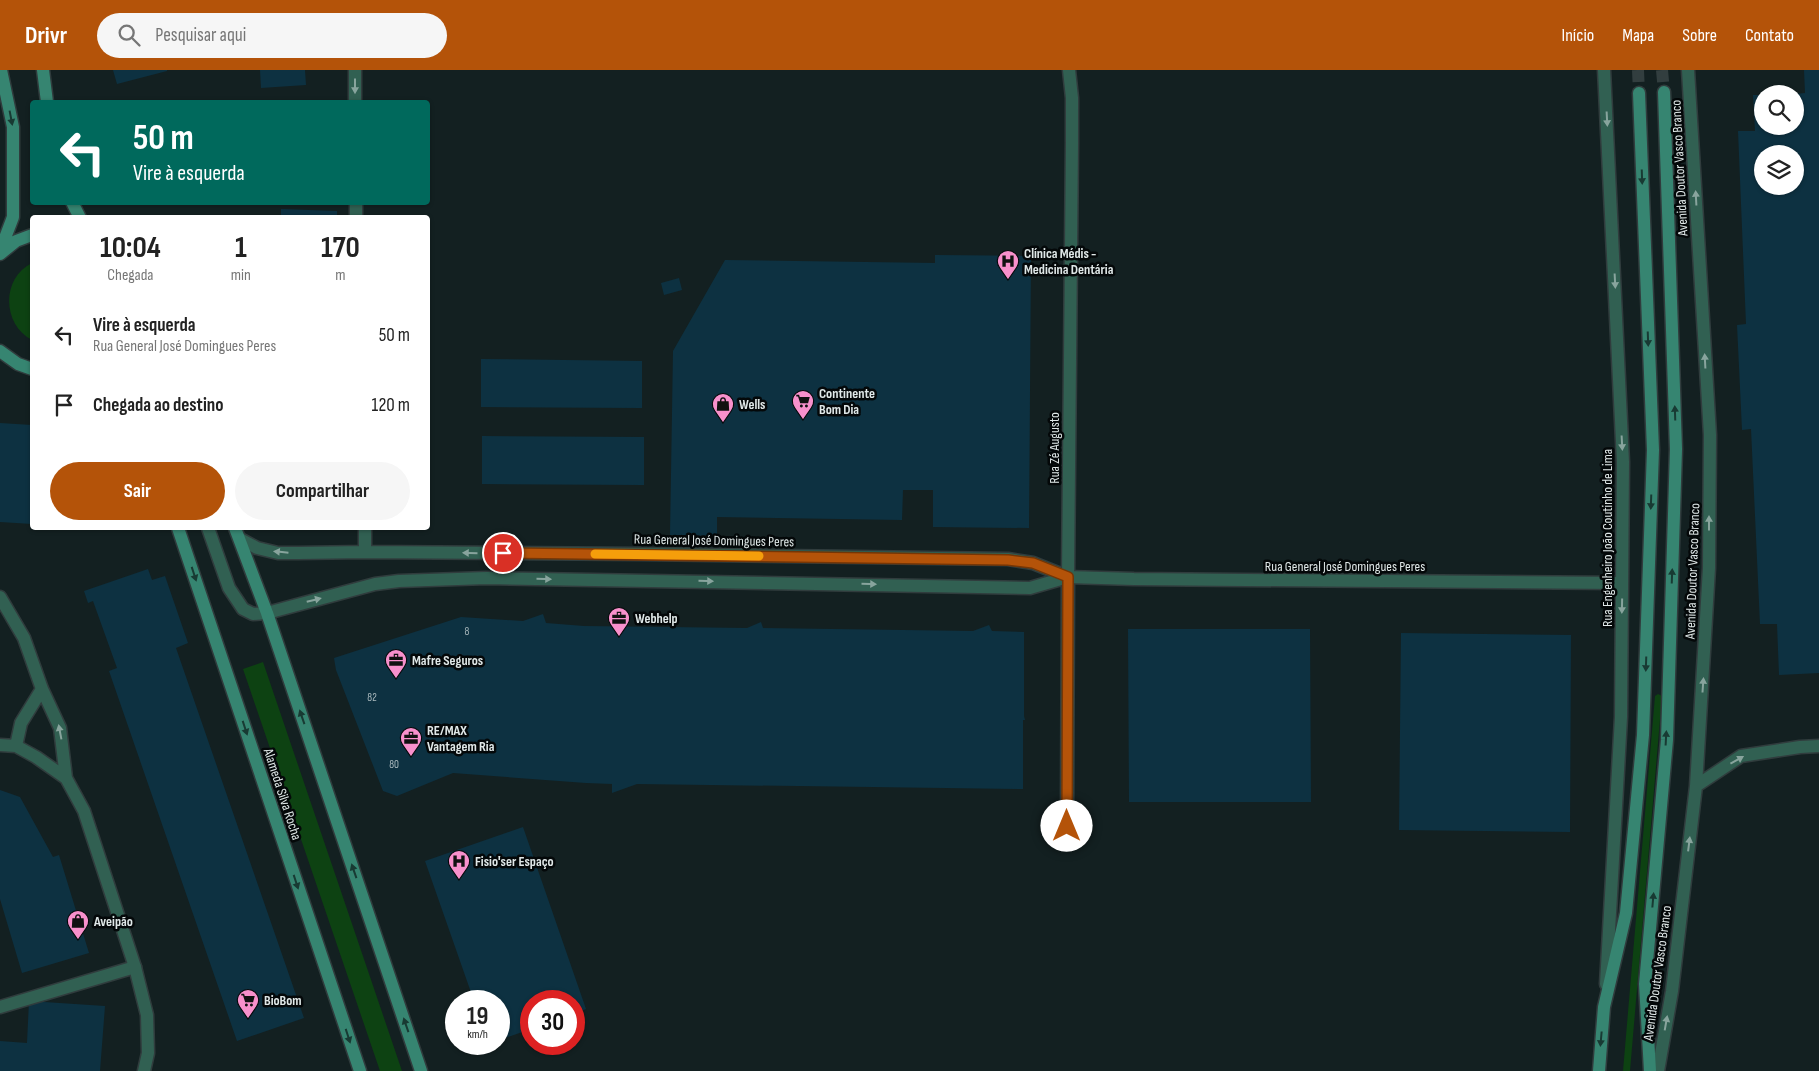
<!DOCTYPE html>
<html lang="pt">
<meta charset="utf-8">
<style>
body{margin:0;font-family:"Sofia Sans Condensed",sans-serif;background:#f6f6f6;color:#222;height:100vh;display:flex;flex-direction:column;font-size:19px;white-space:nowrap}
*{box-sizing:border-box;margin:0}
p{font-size:16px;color:#767676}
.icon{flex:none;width:28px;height:28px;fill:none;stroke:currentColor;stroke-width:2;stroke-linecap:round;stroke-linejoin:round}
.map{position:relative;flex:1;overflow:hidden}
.details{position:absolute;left:30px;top:145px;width:400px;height:315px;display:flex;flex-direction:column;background:#fff;border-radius:5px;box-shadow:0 1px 4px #0004}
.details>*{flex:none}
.hud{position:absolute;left:30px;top:30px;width:400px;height:105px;border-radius:5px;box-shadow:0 1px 4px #0004;background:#00695c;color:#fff;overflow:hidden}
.tools{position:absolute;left:1754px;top:15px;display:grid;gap:10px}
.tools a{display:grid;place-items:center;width:50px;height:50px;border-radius:50%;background:#fff;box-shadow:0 1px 4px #0004;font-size:25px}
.speed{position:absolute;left:445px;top:920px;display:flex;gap:10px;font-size:25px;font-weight:700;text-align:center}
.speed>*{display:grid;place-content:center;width:65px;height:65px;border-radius:50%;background:#fff;box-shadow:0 1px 4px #0004;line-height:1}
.speed small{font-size:12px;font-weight:400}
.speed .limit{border:8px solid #d22;background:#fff;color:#111}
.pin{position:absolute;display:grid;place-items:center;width:42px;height:42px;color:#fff;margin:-21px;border:2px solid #fff;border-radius:50%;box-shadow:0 1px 5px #0007}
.me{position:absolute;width:55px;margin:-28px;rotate:0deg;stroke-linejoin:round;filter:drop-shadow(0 0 4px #0008)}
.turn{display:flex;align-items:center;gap:18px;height:105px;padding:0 20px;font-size:22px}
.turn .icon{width:65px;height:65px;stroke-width:2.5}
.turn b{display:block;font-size:35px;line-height:42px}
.eta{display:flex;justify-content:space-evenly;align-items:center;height:85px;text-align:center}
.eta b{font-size:30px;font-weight:700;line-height:35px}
.button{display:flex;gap:10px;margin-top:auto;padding:10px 20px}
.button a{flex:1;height:58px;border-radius:30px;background:#b45309;color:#fff;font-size:20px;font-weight:700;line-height:58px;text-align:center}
.button a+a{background:#f6f6f6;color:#222}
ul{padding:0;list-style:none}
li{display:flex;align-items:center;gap:15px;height:70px;padding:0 20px}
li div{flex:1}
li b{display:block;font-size:19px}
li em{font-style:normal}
header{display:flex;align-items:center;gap:30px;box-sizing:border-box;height:70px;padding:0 25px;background:#b45309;color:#fff}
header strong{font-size:24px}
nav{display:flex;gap:28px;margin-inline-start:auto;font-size:18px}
.search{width:350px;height:45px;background:#f6f6f6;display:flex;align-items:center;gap:12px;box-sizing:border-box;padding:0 18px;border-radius:28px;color:#767676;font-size:19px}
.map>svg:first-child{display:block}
</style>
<header>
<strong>Drivr</strong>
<div class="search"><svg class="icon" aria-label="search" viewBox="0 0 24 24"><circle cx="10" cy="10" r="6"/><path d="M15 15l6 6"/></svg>Pesquisar aqui</div>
<nav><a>Início</a><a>Mapa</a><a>Sobre</a><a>Contato</a></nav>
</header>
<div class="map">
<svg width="1819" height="1001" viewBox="0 0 1819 1001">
<rect width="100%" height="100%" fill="#132021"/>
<path fill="#0d4212" d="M32,193V270C2,255 1,208 32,193Z
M263,592L402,1001H380L243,599Z
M1658,624L1662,626L1630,1001H1623L1655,626Z"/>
<path fill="#0d3141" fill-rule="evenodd" d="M113,0H167V1L117,14Z
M260,0H305L306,15L261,18Z
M1804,0H1819V603L1779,605L1777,554H1760L1751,359L1742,360L1737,255L1746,254L1738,61H1755L1753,25H1762V56H1795V24L1805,23ZM1762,84H1795V116H1762Z
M281,139L337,141V148H281Z
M935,185L1031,186L1029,458L933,457V420H903L902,450L717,447V466L670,465L673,281L725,190L935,193Z
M679,208L682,220L664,225L661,213Z
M481,289L642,291V338L481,337Z
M0,353L32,355V454L0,452Z
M482,366L644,367V415L482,414Z
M148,499L152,510L165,506L188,573L176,578L304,948L237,971L109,601L117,598L93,531L88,533L84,521Z
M543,544L546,553L584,556L747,558L761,552L763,558L973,561L989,555L992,561L1024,562V646L1025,650H1023V719L637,714L612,723V714L586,713L453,703L397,726L383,721L336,600L334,588L461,547L523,551Z
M1128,559H1310L1311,732H1129Z
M1401,563L1571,565L1570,762L1399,760Z
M0,720L20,727L53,787L59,785L89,883L22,903L0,829Z
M523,757L586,939L574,944V931H531V959L499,970V931H474L425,791Z
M29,931L105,936L100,1001H0V971L27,973Z"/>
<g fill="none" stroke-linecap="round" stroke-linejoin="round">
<path stroke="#323e3f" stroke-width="12" stroke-dasharray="12 6" stroke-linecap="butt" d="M1638,0L1639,23
M1662,0L1664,22"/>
<g stroke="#303c3d" stroke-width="15">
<path id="pedestrian" d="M0,937L135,897"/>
</g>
<g stroke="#303c3d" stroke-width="15">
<path id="minor" d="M355,0V32
M1604,0L1623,392L1621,647L1606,914
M356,132V148
M208,458L229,518L243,539L253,544L267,543L375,514L399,511L487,508L1030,518L1068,507L1134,509L1622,513
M240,469L257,478L278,483H298L365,482L641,484L1008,489L1033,493L1068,507
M365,482V458
M0,527L24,568L42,619L60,658L66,708
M0,675L16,676L36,687L66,708L84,741L135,897L147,945L148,983L144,1001
M16,676L21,653L42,619
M1696,716L1741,686L1800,677L1819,676
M1067,756L1068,507L1072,72V28L1069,0
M1658,1001L1672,921L1696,716L1709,498L1710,365L1688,0"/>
</g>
<g stroke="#303c3d" stroke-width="15">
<path id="secondary" d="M43,0L47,32
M72,132L80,148
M0,181L13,147V57L1,0
M0,184L16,171L32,165
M0,281L18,294L32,299
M178,458L360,1001
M235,458L267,543L421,1001
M1599,1001L1604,937L1626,843L1643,665L1653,380L1639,23
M1650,1001L1645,914L1667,670L1676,379L1664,22"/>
</g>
<use href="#pedestrian" stroke="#316052" stroke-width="12"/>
<use href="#minor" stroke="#316052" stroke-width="12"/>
<use href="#secondary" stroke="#368571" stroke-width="12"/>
</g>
<defs><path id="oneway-solid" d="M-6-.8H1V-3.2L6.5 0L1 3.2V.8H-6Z" transform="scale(1.25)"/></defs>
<g fill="#88a49d">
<use href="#oneway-solid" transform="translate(355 16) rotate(90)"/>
<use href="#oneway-solid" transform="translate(1607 49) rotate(87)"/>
<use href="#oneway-solid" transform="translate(1696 128) rotate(-93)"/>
<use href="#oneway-solid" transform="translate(1615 211) rotate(87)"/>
<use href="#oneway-solid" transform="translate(1705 291) rotate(-93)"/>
<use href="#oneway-solid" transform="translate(1622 373) rotate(87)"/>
<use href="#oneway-solid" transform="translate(1709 453) rotate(-90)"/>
<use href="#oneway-solid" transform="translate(281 482) rotate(-174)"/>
<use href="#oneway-solid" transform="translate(470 483) rotate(-179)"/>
<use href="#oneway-solid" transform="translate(544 509) rotate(1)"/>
<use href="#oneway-solid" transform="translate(706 511) rotate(1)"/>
<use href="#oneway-solid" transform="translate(869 514) rotate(1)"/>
<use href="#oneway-solid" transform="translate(314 530) rotate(-14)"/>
<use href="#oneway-solid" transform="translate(1622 536) rotate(91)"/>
<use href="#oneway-solid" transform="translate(1703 615) rotate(-86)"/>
<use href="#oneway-solid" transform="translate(60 662) rotate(-101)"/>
<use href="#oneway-solid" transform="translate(1737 690) rotate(-29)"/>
<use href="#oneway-solid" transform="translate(1689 774) rotate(-83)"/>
<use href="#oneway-solid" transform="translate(1666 953) rotate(-80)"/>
</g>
<g fill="#183a33">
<use href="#oneway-solid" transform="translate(11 48) rotate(79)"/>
<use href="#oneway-solid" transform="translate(1642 107) rotate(88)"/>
<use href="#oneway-solid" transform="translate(1648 269) rotate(88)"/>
<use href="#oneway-solid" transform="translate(1675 343) rotate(-92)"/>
<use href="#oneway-solid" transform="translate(1651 432) rotate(92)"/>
<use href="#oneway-solid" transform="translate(194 504) rotate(72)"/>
<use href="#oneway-solid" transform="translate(1672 506) rotate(-88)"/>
<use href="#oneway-solid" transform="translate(1646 594) rotate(92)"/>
<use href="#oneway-solid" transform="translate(302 647) rotate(-109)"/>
<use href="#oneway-solid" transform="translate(245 658) rotate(72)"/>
<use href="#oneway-solid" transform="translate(1666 668) rotate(-87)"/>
<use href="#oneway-solid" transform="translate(354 801) rotate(-109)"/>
<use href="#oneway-solid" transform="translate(296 812) rotate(72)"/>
<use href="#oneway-solid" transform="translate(1653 830) rotate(-85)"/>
<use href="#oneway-solid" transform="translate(406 955) rotate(-109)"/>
<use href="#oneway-solid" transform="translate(348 966) rotate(72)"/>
<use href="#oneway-solid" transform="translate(1601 969) rotate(95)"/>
</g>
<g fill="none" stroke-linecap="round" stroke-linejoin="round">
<g stroke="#753606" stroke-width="12">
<path id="route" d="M503,483L1008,490L1033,493L1068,507L1067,756"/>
</g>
<use href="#route" stroke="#b45309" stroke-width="9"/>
<path stroke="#f59e0b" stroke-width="9" d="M595,484L759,486"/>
</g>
<defs>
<g id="hospital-pin" transform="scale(1.125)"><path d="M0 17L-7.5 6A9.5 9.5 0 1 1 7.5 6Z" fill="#f890cc" stroke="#040809"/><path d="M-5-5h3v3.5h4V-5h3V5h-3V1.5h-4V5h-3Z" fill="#111"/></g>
<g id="supermarket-pin" transform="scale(1.125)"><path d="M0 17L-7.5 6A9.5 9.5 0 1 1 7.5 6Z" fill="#f890cc" stroke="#040809"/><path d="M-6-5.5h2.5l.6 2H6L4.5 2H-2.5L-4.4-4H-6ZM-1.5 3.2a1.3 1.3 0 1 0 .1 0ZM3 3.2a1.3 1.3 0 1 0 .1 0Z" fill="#111"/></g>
<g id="shop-pin" transform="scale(1.125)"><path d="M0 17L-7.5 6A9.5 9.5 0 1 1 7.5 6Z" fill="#f890cc" stroke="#040809"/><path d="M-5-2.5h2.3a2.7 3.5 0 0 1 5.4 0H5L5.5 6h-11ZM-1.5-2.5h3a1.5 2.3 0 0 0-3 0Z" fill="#111"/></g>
<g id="office-pin" transform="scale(1.125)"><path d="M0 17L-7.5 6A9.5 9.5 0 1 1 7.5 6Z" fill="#f890cc" stroke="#040809"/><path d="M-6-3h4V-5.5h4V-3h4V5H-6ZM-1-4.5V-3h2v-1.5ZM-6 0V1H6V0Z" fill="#111"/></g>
</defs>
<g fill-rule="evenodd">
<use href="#hospital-pin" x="1008" y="191"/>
<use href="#supermarket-pin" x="803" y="331"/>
<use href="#shop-pin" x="723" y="334"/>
<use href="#office-pin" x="619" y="548"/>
<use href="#office-pin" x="396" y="590"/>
<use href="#office-pin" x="411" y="668"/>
<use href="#hospital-pin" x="459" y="791"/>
<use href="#shop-pin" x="78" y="851"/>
<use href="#supermarket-pin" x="248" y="930"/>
</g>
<g text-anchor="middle" stroke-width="5" stroke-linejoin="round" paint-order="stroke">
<g font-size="11" fill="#abbabe">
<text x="467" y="565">8</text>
<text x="372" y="631">82</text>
<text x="394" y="698">80</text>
</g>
<g font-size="14" fill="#e0e8e8" stroke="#040809">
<text transform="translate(1679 98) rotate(-93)" y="5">Avenida Doutor Vasco Branco</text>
<text transform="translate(1054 378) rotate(-90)" y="5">Rua Zé Augusto</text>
<text transform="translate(1607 468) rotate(-90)" y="5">Rua Engenheiro João Coutinho de Lima</text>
<text transform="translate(714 470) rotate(1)" y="5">Rua General José Domingues Peres</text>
<text x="1345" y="501">Rua General José Domingues Peres</text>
<text transform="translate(1692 501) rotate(-88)" y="5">Avenida Doutor Vasco Branco</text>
<text transform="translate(283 724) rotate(72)" y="5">Alameda Silva Rocha</text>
<text transform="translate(1657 903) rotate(-82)" y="5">Avenida Doutor Vasco Branco</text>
</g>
<g font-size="14" font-weight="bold" fill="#e0e8e8" stroke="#040809" text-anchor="start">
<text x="1024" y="188">Clínica Médis -<tspan x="1024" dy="16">Medicina Dentária</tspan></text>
<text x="819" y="328">Continente<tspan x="819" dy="16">Bom Dia</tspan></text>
<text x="739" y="339">Wells</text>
<text x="635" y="553">Webhelp</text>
<text x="412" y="595">Mafre Seguros</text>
<text x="427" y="665">RE/MAX<tspan x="427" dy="16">Vantagem Ria</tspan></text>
<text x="475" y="796">Fisio'ser Espaço</text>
<text x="94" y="856">Aveipão</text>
<text x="264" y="935">BioBom</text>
</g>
</g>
</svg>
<div class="tools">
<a><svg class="icon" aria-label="search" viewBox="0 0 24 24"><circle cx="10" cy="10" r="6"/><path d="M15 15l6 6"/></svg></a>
<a><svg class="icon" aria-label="layers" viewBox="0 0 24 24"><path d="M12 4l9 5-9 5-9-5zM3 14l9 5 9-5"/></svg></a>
</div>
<div class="speed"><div>19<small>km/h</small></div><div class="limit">30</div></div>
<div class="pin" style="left:503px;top:483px;background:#d93025"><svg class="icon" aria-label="arrive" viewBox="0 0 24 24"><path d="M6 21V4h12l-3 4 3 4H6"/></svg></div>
<svg class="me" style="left:1067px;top:756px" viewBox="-20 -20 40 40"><circle r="19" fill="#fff"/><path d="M0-13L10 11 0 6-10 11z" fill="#b45309"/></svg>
<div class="hud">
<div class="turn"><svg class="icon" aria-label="left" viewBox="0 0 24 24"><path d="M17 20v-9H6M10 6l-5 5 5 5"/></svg><div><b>50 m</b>Vire à esquerda</div></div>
</div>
<section class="details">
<div class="eta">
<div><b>10:04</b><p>Chegada</p></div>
<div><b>1</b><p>min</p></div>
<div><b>170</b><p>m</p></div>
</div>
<ul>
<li><svg class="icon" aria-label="left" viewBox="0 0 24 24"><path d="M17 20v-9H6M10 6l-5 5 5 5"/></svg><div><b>Vire à esquerda</b><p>Rua General José Domingues Peres</p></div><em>50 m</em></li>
<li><svg class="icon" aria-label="arrive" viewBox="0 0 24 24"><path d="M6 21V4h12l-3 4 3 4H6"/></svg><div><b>Chegada ao destino</b></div><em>120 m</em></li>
</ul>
<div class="button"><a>Sair</a><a>Compartilhar</a></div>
</section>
</div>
